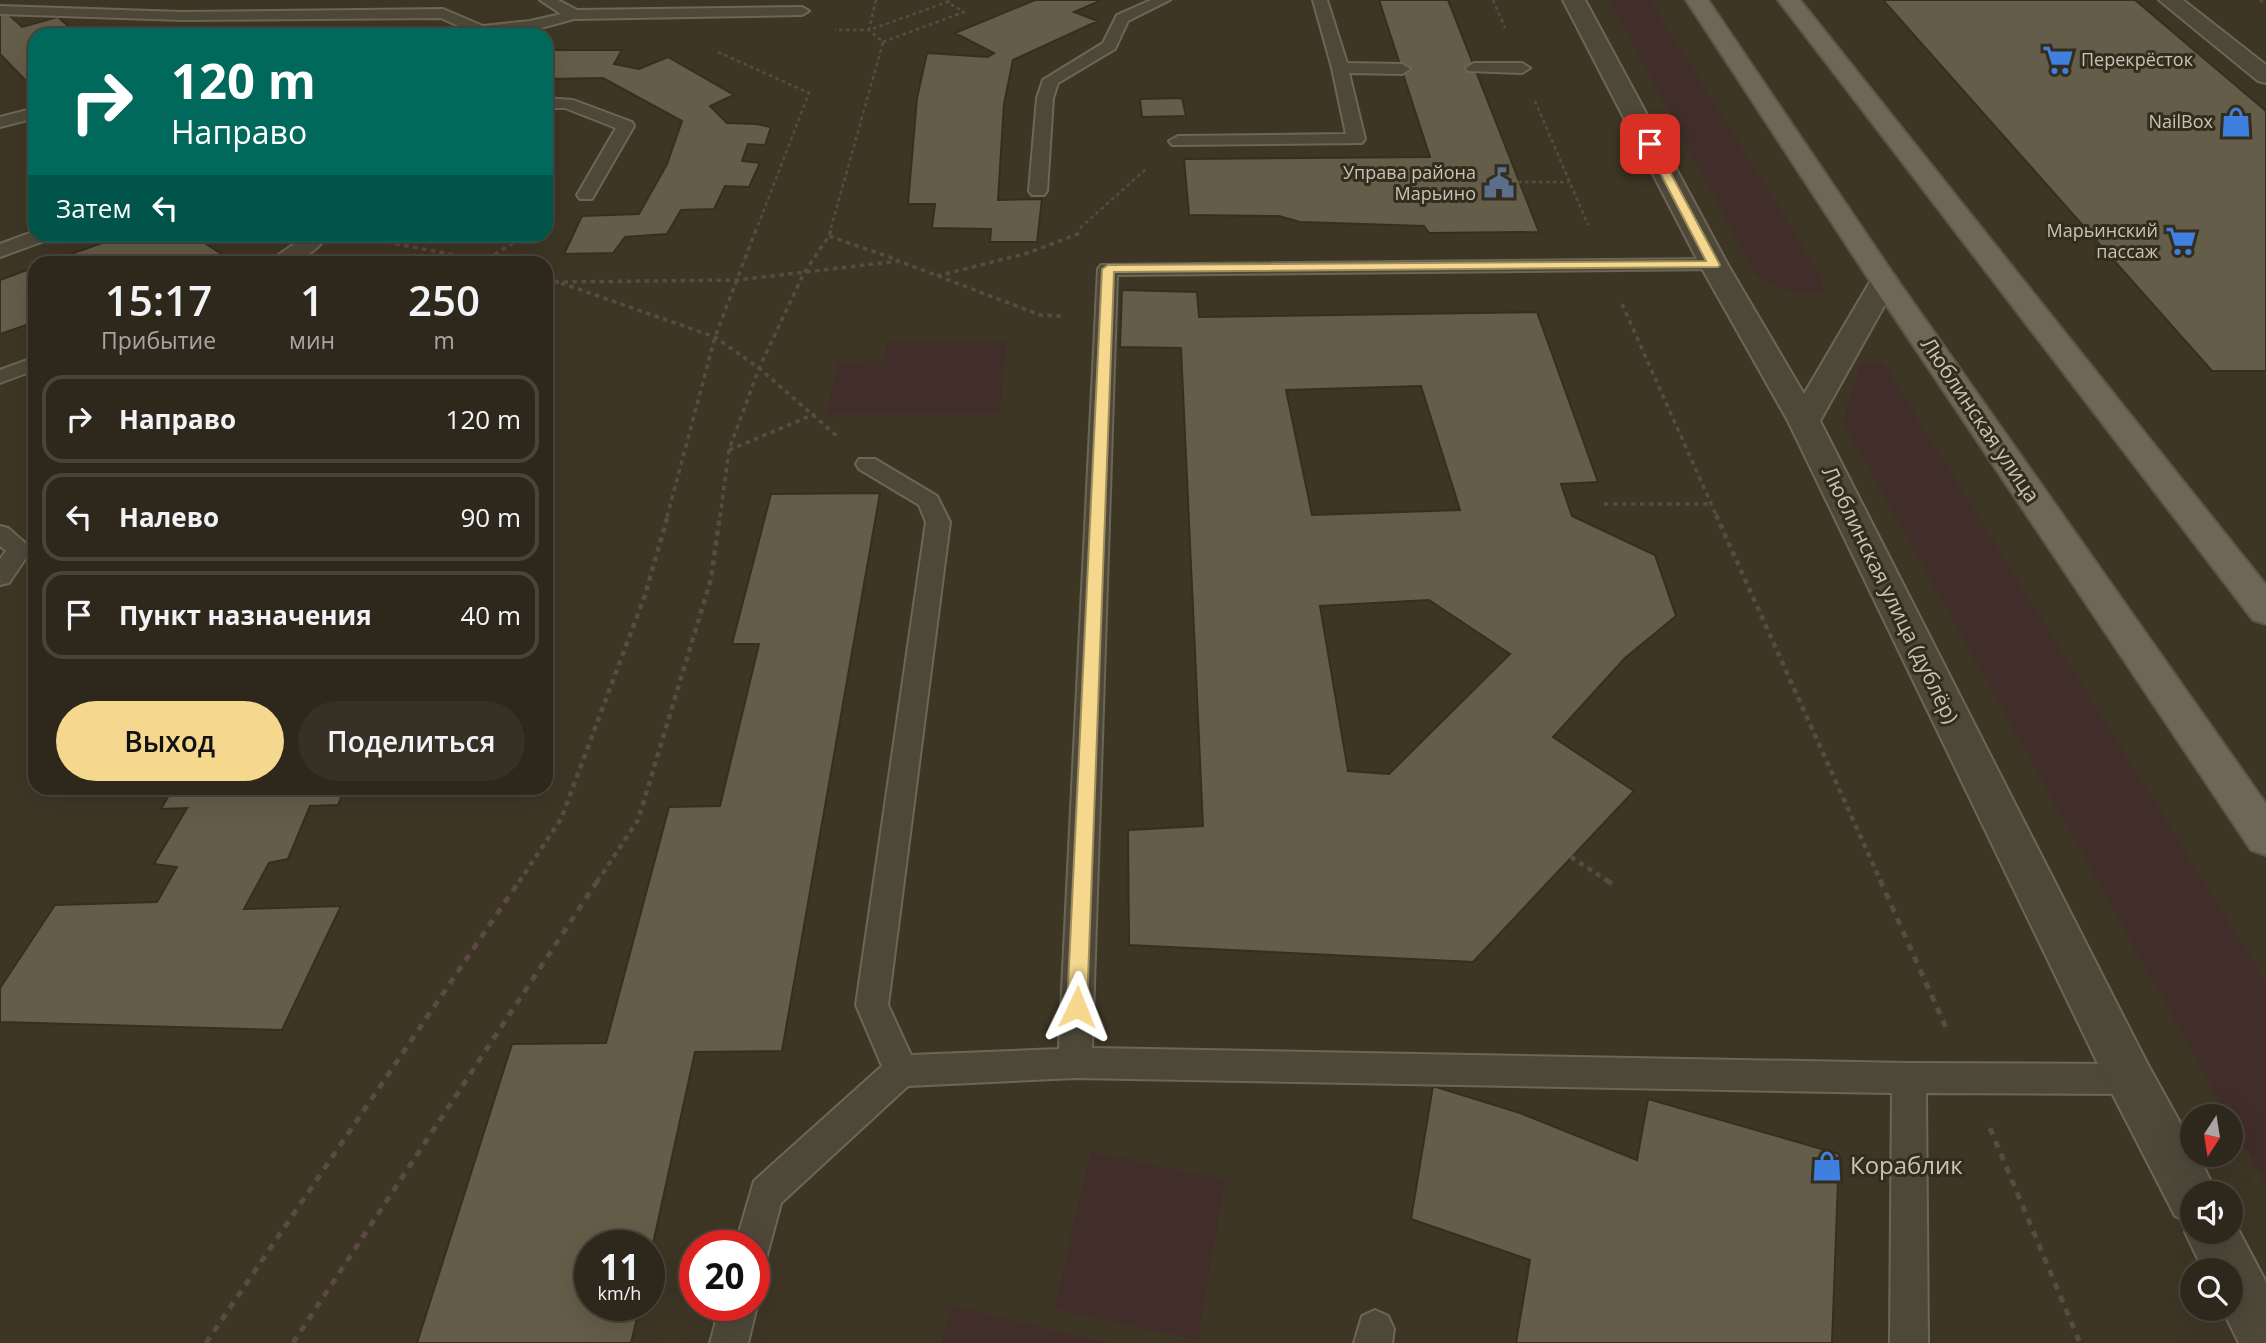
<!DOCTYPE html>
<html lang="ru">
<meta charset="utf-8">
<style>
body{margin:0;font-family:"Open Sans",sans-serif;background:#363025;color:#f1f3f6;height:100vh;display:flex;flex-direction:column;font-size:26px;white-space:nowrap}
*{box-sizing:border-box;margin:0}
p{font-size:23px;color:#a7a6a3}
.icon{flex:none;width:38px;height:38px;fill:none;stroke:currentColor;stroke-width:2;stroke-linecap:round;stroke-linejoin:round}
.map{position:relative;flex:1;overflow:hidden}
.panel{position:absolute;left:28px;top:256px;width:525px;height:539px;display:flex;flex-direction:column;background:#2e281c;border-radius:21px;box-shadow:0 7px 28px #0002,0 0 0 2px #49443b}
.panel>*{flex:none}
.guide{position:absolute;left:28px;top:28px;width:525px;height:214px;border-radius:21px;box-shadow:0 7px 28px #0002,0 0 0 2px #49443b;background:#00695c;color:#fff;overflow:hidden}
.needle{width:46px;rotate:192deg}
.controls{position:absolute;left:2180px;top:1104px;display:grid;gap:14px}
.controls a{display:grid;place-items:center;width:63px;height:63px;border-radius:50%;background:#2e281c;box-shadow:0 7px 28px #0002,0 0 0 2px #49443b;font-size:35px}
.speed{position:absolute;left:574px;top:1230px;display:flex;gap:14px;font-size:35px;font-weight:700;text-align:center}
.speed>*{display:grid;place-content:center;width:91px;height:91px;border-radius:50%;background:#2e281c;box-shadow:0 7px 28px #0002,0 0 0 2px #49443b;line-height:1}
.speed small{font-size:18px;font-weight:400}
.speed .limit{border:10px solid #d22;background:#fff;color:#111}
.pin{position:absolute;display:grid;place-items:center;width:60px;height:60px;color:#fff;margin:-30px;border-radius:14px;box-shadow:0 4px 10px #0006}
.me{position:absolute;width:77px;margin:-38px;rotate:2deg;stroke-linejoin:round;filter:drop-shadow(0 0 5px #0008)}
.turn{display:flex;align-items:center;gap:24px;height:147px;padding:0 28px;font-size:32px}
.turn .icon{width:91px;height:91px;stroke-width:2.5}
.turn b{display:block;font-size:49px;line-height:60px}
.then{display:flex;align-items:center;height:66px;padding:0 28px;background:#0003;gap:14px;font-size:26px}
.eta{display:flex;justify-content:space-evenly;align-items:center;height:119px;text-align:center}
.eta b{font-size:42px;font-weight:600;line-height:49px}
.button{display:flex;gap:14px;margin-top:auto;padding:14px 28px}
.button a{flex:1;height:80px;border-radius:42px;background:#f5d88e;color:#111;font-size:28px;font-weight:600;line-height:80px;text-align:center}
.button a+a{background:#363025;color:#f1f3f6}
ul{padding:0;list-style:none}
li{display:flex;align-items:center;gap:21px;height:88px;margin:0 14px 10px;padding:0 14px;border:4px solid #49443b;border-radius:21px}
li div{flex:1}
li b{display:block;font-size:26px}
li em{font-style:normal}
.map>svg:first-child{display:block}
</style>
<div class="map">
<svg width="2266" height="1343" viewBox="0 0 2266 1343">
<rect width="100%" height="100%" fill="#3e3625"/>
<path fill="#412d29" d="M1609,0H1650L1822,277L1823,292C1793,297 1779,290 1755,273Z
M888,342H1007L999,414H826L839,362L884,361Z
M1882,361L2266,982V1185L2231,1122V1116H2228L1843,422L1861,363Z
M1091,1152L1225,1180L1198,1340L1054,1309Z
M952,1306L1108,1343H941Z"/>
<path fill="#645d49" stroke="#352f20" stroke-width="2" fill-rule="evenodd" d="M1035,0H1102L1074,12L1098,21L1013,60L1004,104L998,200L1042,199L1037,242H990L991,229L932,228L935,204H908L917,98L927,53L988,57L994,53L955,33Z
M1379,0H1448L1539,232L1429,233L1424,226L1300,222L1279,216L1189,215L1184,159L1430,157Z
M1883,0H2135L2266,111V371H2212Z
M7,13L22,27L58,17L78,35H35V80L27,82L0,54V15Z
M546,50H622L614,64L639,69L668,57L734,95L710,106L727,123L756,124L771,127L765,145L748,144L742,161L760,163L749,187L725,186L714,209L681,210L667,234L625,237L613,253L564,254L582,216L639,214L667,164L682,121L603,78L546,79Z
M1182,98L1186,116L1142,117L1140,99Z
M128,234H191L223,255L201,262H48Z
M35,267V322L0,334V280Z
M1122,290L1197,292L1199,317L1537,312L1598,482L1561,484L1572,516L1655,555L1676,616L1625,658L1553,737L1634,791L1473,962L1129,945L1128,830L1203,826L1181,348L1120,347ZM1421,386L1460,510L1312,515L1286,390ZM1429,600L1510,654L1389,774L1348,771L1320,606Z
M880,493L782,1051L695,1052L649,1262V1246H590V1306H640L631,1343H417L512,1044L606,1043L669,807L720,806L759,644H732L771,494Z
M173,788H345L338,805L310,806L288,859L269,863L244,909L341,906L282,1030L0,1022V988L55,905L157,902L177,867L154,864L187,808L161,809Z
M1433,1086L1520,1113L1637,1160L1648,1099L1839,1154L1832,1343H1516L1530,1260L1411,1219Z"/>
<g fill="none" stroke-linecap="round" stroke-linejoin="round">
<g stroke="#6c6657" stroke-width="4">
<path id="service" d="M540,0H558L577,10L802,7L809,11L802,15L574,19L530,31L466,35L469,31L441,18L182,20L0,14V6L182,12L443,9L483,26L530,21L561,14Z
M1151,0H1170L1128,21L1115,49L1058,83L1053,98L1047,191L1044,195H1032L1029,191L1037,98L1043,80L1103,43L1117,15Z
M1313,0H1327L1347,63L1402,64L1410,69L1402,74L1349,73L1365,139L1362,143L1172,145L1169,141L1178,136L1346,134L1332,68Z
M1474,63H1522L1530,68L1522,73L1468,71L1466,68Z
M546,98L573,100L632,122L634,126L592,199H580L577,195L616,128L565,108H546Z
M35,108V118L0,127V117Z
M35,231V234H54L52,238L0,257V244Z
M308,234H329C311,258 298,262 270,262C272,258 300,241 308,234Z
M1714,259L1721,261L1724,265L1721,269L1117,275L1092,1048L1909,1063L2130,1064L2142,1068L2147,1079L2142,1090L2130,1094L1926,1093L1928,1343H1890L1892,1093L1075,1078L908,1086L781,1203L766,1259L754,1264V1246H735L754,1181L882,1066L856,1005L926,522L919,505L859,469L856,464L859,459H875L937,496L950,522L888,1005L911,1055L1059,1049L1098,269L1101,265Z
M35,357V370L0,383V370Z
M0,526L8,528L32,549L9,583L0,585V559L6,551L0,546Z
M754,1300L757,1306L748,1343H710L720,1306H754Z
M1375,1310L1388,1316L1394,1329L1392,1343H1354L1362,1316Z"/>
</g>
<g stroke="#6c6657" stroke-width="4">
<path id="tertiary" d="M1563,0H1585L1728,265L1804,394L1874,275L1884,272L1894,275L1898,281L1820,421L2147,1063L2193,1146V1155H2198L2217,1194H2193V1232H2231V1216L2266,1282V1343H2239L2222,1309H2231V1270H2203L2185,1232L2189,1222L2175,1216L2113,1095L1788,421L1700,265Z
M2159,0H2183L2266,65V83L2258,81Z"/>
</g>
<g stroke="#5a5445" stroke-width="4">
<path id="primary" d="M1686,0H1708L1896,278L2266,804V855L2251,850L1870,281Z
M1778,0H1800L2266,585V624L2253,620Z"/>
</g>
<path stroke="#5c4945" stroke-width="2.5" stroke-dasharray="3.5 3.5" stroke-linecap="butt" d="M876,0L869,30L947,2
M1493,0L1505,28
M2260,0L2266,4
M883,42L964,12L947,2L952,0
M718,52L809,93L757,228
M1535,101L1588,225
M1518,182H1569
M831,228L883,42L869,30H835
M1080,228L1147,168"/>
<path stroke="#5c4945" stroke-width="3.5" stroke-dasharray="4.5 4.5" stroke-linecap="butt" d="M829,236L898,260
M360,237L492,262
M487,260L526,234
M937,276L1028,253L1083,232
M546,279L557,282L738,280L899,261L1040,315L1062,316
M561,283L715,337L759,368L839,438
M1622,304L1717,517
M729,450L815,414
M1604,504H1711
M667,517L715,337L757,227
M720,517L729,450L759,368L804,273L829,236L832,227"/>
<path stroke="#5c4945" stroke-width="4.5" stroke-dasharray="5 5" stroke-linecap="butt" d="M1716,515L1881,882
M1571,857L1609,882
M519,882L561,819L645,595L668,515
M597,882L638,820L711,579L720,515"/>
<path stroke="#5c4945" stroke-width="5" stroke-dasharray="7 7" stroke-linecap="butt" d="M1606,880L1617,887
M1880,880L1947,1030
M1990,1128L2080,1343
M206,1343L520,880
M293,1343L598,880"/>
<use href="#service" fill="#4e4839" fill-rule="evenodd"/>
<use href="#tertiary" fill="#4e4839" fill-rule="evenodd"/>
<use href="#primary" fill="#6e6757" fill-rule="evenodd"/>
</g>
<path fill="#f5d88e" stroke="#9f8c5c" stroke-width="2" d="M1650,141L1655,144L1720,265L1718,267L1114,272L1087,1007L1084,1014L1077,1016L1070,1014L1067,1007L1102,269L1108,265L1706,261L1645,144Z"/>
<defs>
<g id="supermarket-bare" transform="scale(2.415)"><path d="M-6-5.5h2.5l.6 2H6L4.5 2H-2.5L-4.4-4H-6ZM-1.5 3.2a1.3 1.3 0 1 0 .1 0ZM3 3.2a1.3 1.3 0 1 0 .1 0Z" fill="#3f7fe0" stroke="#332d1e" stroke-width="2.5" paint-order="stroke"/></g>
<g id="shop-bare" transform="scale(2.415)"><path d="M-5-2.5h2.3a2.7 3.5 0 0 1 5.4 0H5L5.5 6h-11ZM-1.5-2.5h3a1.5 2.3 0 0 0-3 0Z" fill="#3f7fe0" stroke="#332d1e" stroke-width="2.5" paint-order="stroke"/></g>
<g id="civic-bare" transform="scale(2.415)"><path d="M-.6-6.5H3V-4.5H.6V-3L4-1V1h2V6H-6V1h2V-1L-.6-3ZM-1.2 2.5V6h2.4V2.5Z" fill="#5c6f8a" stroke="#332d1e" stroke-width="2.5" paint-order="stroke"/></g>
</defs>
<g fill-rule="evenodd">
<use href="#supermarket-bare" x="2058" y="60"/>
<use href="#shop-bare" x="2236" y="122"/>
<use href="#civic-bare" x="1499" y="183"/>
<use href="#supermarket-bare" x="2181" y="241"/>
<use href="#shop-bare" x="1827" y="1166"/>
</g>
<g text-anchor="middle" stroke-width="6" stroke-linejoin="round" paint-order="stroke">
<g font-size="18" fill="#c9c3b5" stroke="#332d1e" text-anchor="end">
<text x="2081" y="66" text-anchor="start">Перекрёсток</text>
<text x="2213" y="128">NailBox</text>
<text x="1476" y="179">Управа района<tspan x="1476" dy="21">Марьино</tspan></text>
<text x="2158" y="237">Марьинский<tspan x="2158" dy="21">пассаж</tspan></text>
</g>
<g font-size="21" fill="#c9c3b5" stroke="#332d1e">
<text transform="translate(1980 420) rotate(56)" y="7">Люблинская улица</text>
<text transform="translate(1890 595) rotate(64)" y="7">Люблинская улица (дублёр)</text>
</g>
<g font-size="24" fill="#c9c3b5" stroke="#332d1e" text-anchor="start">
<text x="1850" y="1174">Кораблик</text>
</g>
</g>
</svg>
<div class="controls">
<a><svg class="needle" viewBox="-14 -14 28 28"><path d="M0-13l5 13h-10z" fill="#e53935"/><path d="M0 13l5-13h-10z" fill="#a7a6a3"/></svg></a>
<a><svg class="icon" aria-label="sound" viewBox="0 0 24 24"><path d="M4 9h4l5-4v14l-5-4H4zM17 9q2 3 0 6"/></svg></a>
<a><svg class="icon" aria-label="search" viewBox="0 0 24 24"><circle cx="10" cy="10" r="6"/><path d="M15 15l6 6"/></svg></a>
</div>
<div class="speed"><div>11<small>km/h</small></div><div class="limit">20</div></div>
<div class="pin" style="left:1650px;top:144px;background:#d93025"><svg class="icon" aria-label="arrive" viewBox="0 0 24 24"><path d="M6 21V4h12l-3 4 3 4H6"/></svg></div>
<svg class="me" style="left:1077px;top:1007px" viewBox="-20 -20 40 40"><path d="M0-17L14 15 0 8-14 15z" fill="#f5d88e" stroke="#fff" stroke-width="4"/></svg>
<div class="guide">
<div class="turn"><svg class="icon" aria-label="right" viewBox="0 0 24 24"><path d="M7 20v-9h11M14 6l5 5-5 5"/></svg><div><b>120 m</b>Направо</div></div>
<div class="then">Затем<svg class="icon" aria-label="left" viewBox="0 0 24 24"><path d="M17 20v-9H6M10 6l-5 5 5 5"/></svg></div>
</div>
<section class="panel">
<div class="eta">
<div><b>15:17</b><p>Прибытие</p></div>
<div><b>1</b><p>мин</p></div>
<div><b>250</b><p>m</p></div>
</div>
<ul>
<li><svg class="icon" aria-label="right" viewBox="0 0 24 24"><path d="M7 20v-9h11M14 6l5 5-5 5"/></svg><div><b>Направо</b></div><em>120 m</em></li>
<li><svg class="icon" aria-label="left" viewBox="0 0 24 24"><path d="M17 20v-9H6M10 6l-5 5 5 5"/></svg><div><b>Налево</b></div><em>90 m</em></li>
<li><svg class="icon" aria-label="arrive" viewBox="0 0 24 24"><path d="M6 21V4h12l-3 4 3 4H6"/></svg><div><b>Пункт назначения</b></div><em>40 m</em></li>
</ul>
<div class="button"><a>Выход</a><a>Поделиться</a></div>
</section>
</div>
